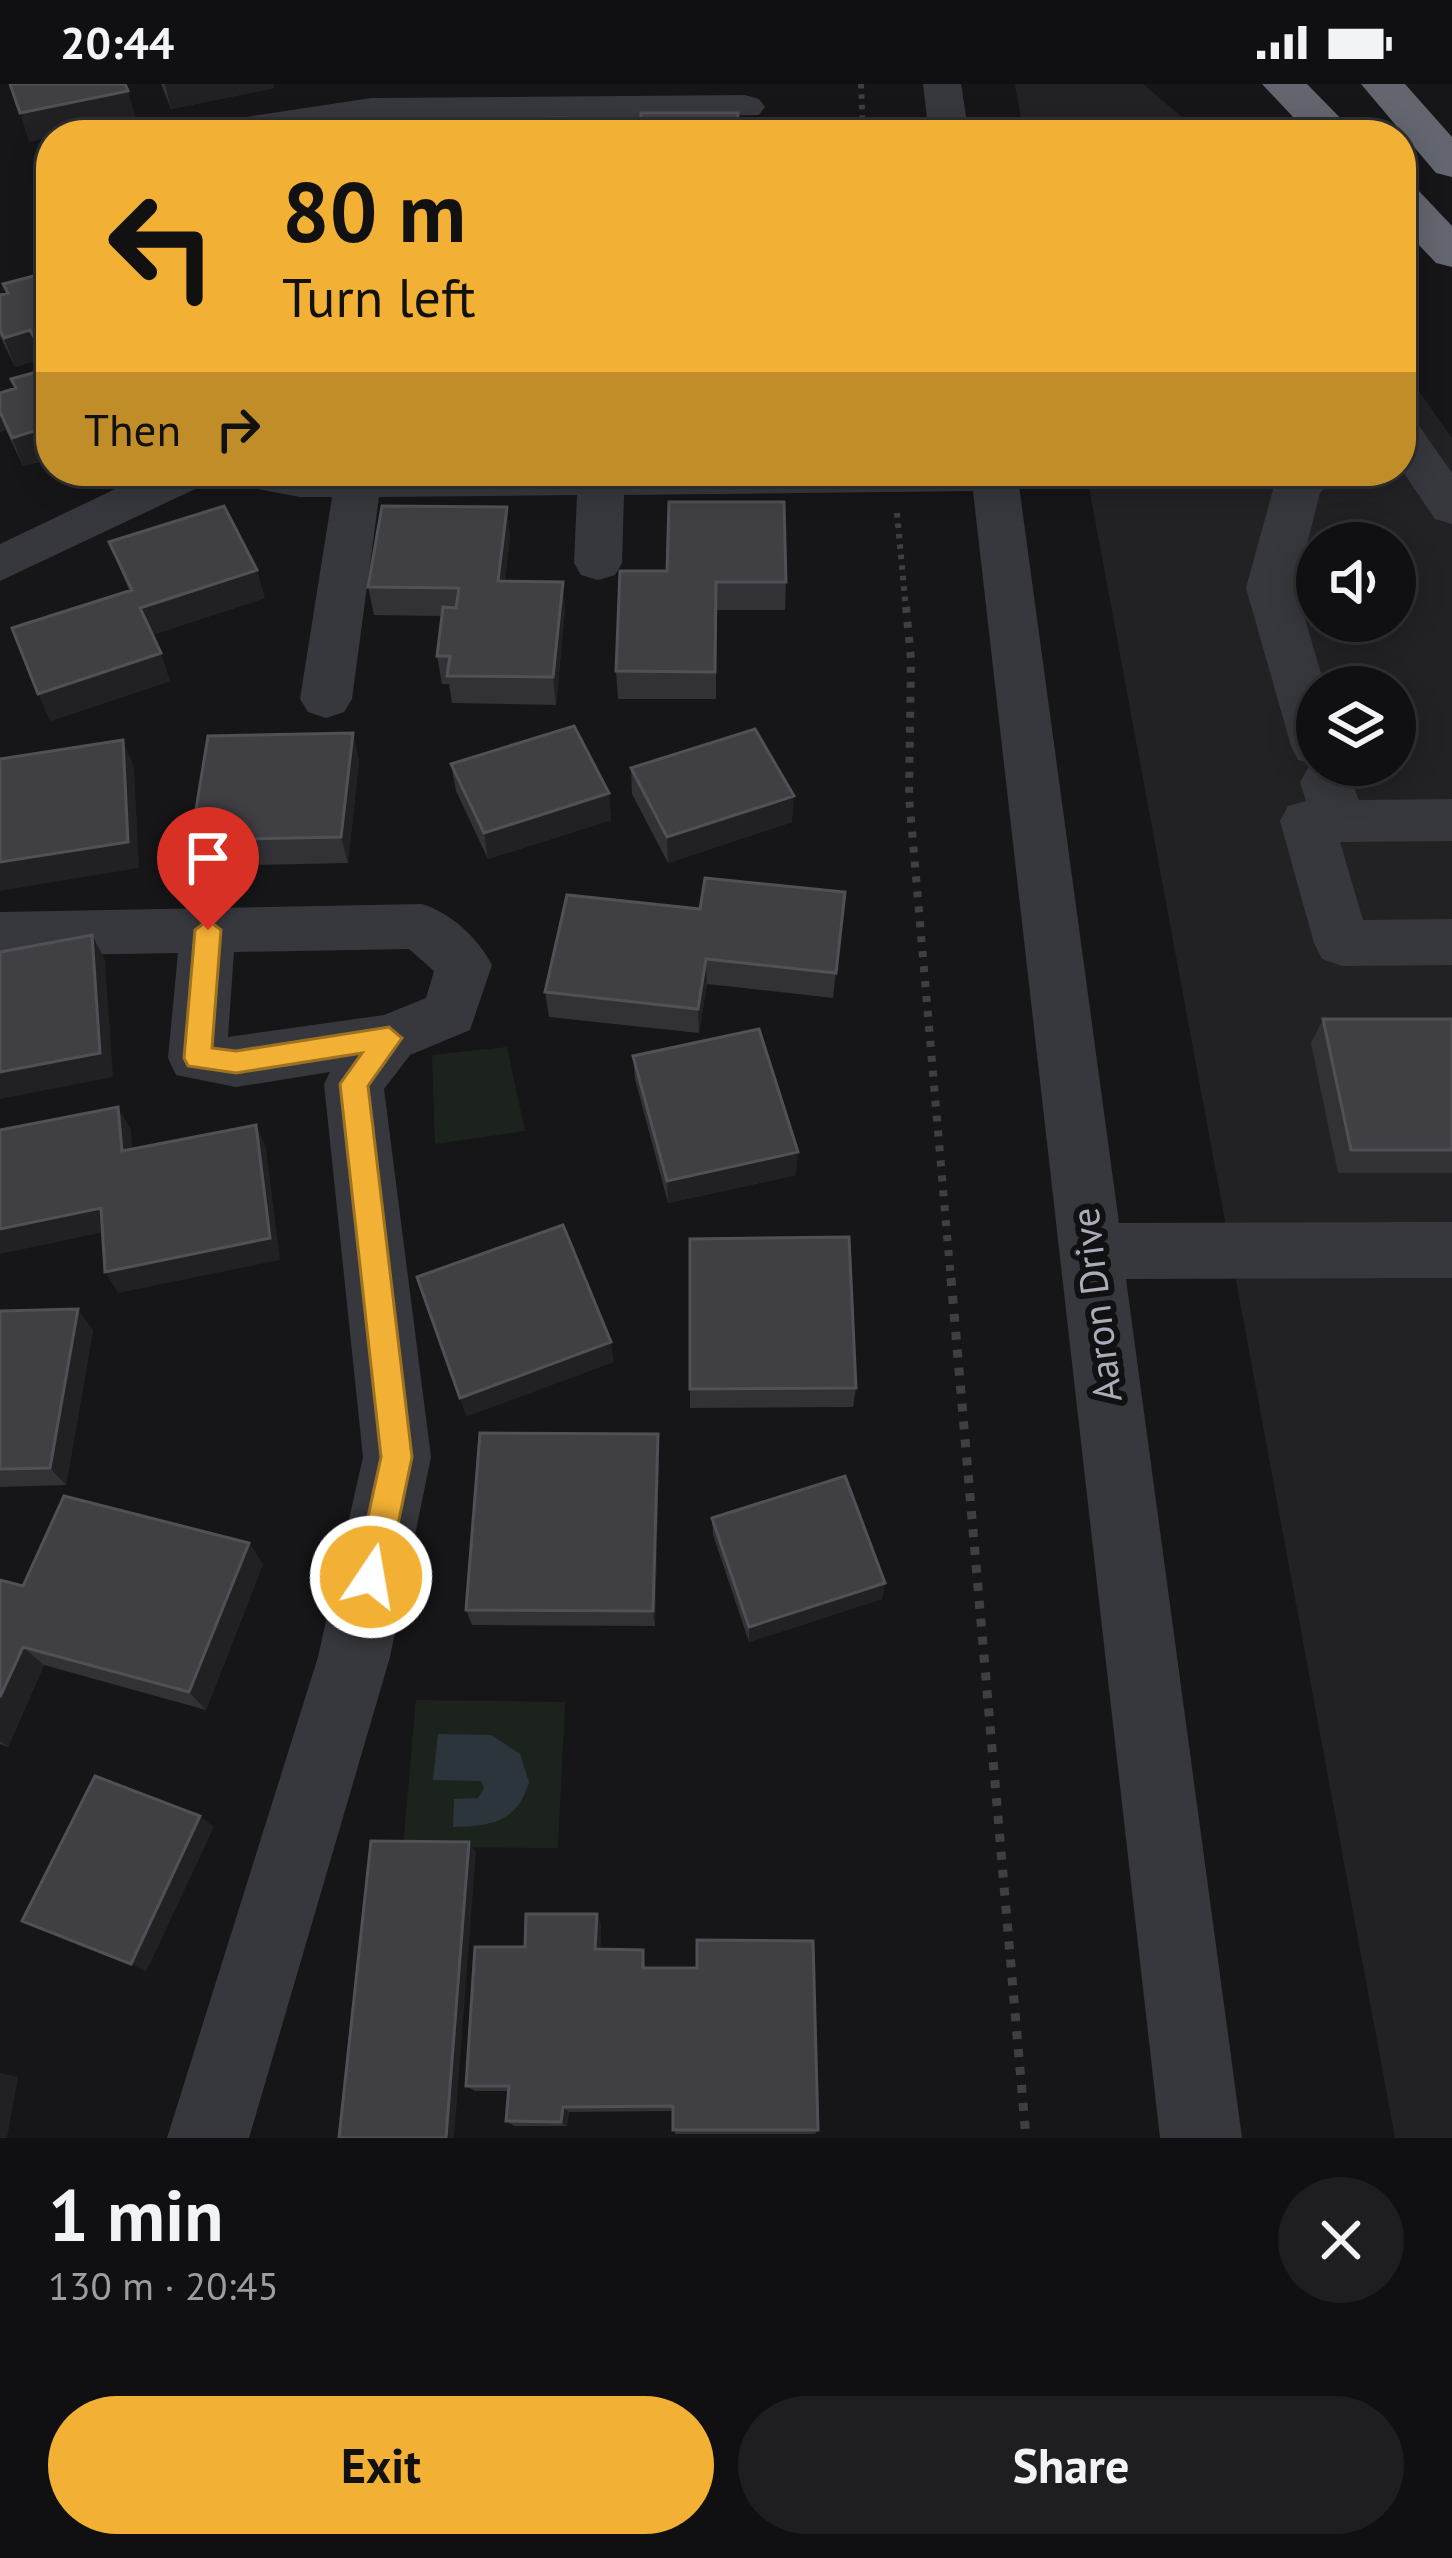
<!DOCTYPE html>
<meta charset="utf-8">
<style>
body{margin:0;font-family:"PT Sans",sans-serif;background:#1e1e20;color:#f1f3f6;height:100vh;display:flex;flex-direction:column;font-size:45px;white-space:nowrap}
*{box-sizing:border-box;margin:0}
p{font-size:39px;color:#9c9d9f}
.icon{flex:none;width:66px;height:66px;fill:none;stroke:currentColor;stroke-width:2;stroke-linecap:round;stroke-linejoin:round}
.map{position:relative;height:2054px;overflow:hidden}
.drawer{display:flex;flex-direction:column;background:#101012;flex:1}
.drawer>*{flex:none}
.top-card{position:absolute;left:36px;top:36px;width:1380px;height:366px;border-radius:48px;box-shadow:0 6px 30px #0003,0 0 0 3px #303032;background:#f2b134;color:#111;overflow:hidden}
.fabs{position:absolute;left:1296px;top:438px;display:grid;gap:24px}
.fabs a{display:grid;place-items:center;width:120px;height:120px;border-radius:50%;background:#101012;box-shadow:0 6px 30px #0003,0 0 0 3px #303032;font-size:60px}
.pin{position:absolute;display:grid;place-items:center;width:102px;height:102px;color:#fff;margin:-123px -51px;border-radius:50% 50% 50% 0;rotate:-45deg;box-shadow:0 0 12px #0007}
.pin .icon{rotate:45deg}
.me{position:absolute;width:132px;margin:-66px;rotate:12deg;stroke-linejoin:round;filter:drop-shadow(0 0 9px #0008)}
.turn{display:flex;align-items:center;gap:42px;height:252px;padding:0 48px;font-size:54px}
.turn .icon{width:156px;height:156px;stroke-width:2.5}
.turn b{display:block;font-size:84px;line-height:102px}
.then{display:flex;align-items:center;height:114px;padding:0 48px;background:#0003;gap:24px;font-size:45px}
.round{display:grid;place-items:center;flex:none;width:126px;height:126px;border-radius:63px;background:#1e1e20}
.overview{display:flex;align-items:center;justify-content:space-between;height:204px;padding:0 48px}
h1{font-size:72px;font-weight:700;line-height:90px}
.action{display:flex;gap:24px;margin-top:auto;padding:24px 48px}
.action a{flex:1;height:138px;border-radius:72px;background:#f2b134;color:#111;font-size:48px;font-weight:700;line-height:138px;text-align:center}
.action a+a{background:#1e1e20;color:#f1f3f6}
.status{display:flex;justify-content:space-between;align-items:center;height:84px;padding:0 60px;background:#101012;direction:ltr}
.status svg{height:33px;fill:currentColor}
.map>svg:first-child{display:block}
</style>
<div class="status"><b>20:44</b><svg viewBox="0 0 49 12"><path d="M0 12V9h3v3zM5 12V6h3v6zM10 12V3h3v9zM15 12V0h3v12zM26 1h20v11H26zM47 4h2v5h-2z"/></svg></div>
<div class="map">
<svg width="1452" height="2054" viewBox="0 0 1452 2054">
<rect width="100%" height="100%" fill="#161618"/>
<path fill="#222225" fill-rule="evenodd" d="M1015,0H1143L1203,51H1024Z
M1401,282L1452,354V2054H1395L1086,387H1401ZM1317,459H1395V537H1317ZM1317,603H1395V681H1317Z"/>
<path fill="#1c231d" d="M507,963L525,1047L435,1060L432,971Z
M416,1616L565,1618L558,1764L403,1763Z"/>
<path fill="#2c353c" d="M438,1650L491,1651L520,1670L529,1698C517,1739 491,1742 453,1743L454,1715L478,1714L484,1704L481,1697L433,1696Z"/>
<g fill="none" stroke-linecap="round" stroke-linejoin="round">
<path stroke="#3d3f44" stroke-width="6" stroke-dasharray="4.5 6" stroke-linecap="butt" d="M861,0L863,51
M897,429L906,526"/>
<path stroke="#3d3f44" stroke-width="8" stroke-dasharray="6 9" stroke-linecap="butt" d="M906,523L911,575L909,712L951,1197"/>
<path stroke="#3d3f44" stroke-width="9" stroke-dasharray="8 10" stroke-linecap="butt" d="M951,1194L1026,2054"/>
<path fill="#37383d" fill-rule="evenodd" d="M923,0H961L969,51H929Z
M745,11L759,15L765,23L759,31L371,38L285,51H187L193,43L207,39L371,14Z
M1401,335L1417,339L1452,389V440L1435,435L1401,385Z
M153,387H1017L1119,1139L1452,1138V1194L1126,1195L1242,2054H1160L973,407L624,411L622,479L615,491L598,496L581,491L574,479L577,411L379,413L352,615L344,628L326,634L308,628L300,615L332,413H300L221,398L216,388L210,398L0,497V460Z
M1286,387H1339L1320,409L1296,504L1325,603H1317V681L1346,684L1359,716L1452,715V757L1340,758L1363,836L1452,835V881L1342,882L1322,875L1314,859L1280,737L1288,722L1306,717L1300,698L1308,684L1316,681L1298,676L1291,662L1246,504L1274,402Z
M422,820C451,829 478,854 492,881L470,946L410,971L384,1005L431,1373L390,1573L249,2054H167L318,1573L363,1373L324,1000L330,988L236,1003L176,991L168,974L178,869L0,872V828ZM409,865L434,887L426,914L384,931L228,953L234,868Z"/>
<path fill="#63666e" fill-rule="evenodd" d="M1262,0H1307L1357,51H1310Z
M1361,0H1405L1452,53V93L1436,89Z
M1401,101L1417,105L1452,142V183L1436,179L1401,142Z"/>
</g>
<path fill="#323236" d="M161,0H273L274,4L171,25Z
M51,191V282L45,284L41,275L15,283L0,252V211L6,209L3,200Z
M51,284V375L23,382L6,346L0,348V309L15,304Z
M510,452L505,497L565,525L556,621L452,619L449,600H442L437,572L442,532L374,531L368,503Z
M109,458L265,514L152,551L170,597L50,637L129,506Z
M620,487L786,498L785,526H716V615H618L616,587Z
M353,649L359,676L348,779L201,782L191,756Z
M451,680L609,709L611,736L488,775L456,707Z
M631,684L792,738L668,779L632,710Z
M845,808L833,914L707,900L699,949L549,933L545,908Z
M1323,935H1452V1089H1338L1311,959Z
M633,972L796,1091L668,1119L635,995Z
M0,1227L93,1246L66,1401L0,1403Z
M856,1304L853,1323L690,1324V1305Z
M658,1350L659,1368L655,1542L472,1541L466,1526Z
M712,1434L885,1499L882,1515L749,1558L713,1451Z
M263,1480L206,1626L44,1581L8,1663L0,1660V1496L23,1502Z
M601,1841L600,1865L643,1866L645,1884L818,2046L815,2050H675L673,2027L569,2028L567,2042H514L506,2037L508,2007H475L466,2002L525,1863Z"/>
<path fill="#212124" d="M165,0H273L274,4L171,25Z
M128,7L136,35L61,51H51V53L29,58L20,29Z
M30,246L41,275L15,283L4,254Z
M51,250V282L45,284L35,255Z
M0,330L6,346L0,348Z
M40,345L51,374L23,382L12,354Z
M51,352V373L44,355Z
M507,423L510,452L502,525L498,497Z
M257,486L265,514L150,552L140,524Z
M563,498L565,525L556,621L553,593Z
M161,569L170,597L50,637L38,610Z
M353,649L359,676L348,779L341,753Z
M123,656L134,683L139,784L0,807V778Z
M609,709L611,736L488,775L484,749Z
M794,712L792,738L668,779L667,753Z
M92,851L105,876L113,993L0,1015V988Z
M706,875L707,900L699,949L698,925Z
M118,1023L131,1046L134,1090L122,1067Z
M256,1041L266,1064L280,1176L118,1209L105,1188Z
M798,1068L796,1091L668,1119L667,1097Z
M101,1124L114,1146L0,1170V1145Z
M78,1225L93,1246L66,1401L50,1384Z
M611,1258L614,1278L466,1333L460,1314Z
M658,1350L659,1368L655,1542L653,1527Z
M249,1459L263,1480L206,1626L189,1608Z
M885,1499L882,1515L749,1558V1543Z
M23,1563L44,1581L8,1663L0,1657V1613Z
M200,1732L214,1743L146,1888L131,1880Z
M469,1758L476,1768L454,2054H446Z
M597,1830L601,1841L600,1875L595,1865Z
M0,1989L18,1993L7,2054H0Z
M563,2023L569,2028L567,2042L561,2038Z"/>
<path fill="#3f3f44" stroke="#4f5156" stroke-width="3" d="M10,0H125L128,7L20,29Z
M641,29H738L737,51H640Z
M565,34L564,51H486L488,35Z
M49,188L51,191V250L35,255L30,246L4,254L0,246V211L8,209L3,200Z
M51,284V352L44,355L40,345L12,354L0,328V309L16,304L11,295Z
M669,418H784L786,498H716L715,588L616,587L620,487H667Z
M224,422L257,486L140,524L161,569L38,610L12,544L132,506L109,458Z
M382,422L507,423L498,497L563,498L553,593L447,592L450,572H437L443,523L456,524L459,504L368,503Z
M574,642L609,709L484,749L451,680Z
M755,645L794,712L667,753L631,684Z
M353,649L341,753L191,756L208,652Z
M123,656L128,758L0,778V675Z
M705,794L845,808L836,889L706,875L698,925L545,908L567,811L700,825Z
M92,851L100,969L0,988V868Z
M1323,935H1452V1066H1351Z
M759,945L798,1068L667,1097L633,972Z
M118,1023L122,1067L256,1041L270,1154L105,1188L101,1124L0,1145V1046Z
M563,1141L611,1258L460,1314L417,1193Z
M849,1153L856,1304L690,1305V1155Z
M78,1225L50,1384L0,1385V1227Z
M480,1349L658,1350L653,1527L466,1526Z
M845,1392L885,1499L749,1543L712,1434Z
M64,1412L249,1459L189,1608L23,1563L0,1613V1496L23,1502Z
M95,1692L200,1732L131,1880L22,1837Z
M371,1757L469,1758L446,2054H339Z
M526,1830H597L595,1865L643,1866V1884H697V1856L813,1857L818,2046H673V2022L563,2023L561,2038L506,2037L509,2002H466L475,1863H525Z"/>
<path fill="#f2b134" stroke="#9d7322" stroke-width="3" d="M208,836L221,846L212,964L236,967L389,943L402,954L368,1002L412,1373L387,1493L382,1504L371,1508L360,1504L355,1493L381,1373L340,1000L362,969L236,989L188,982L184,974L195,846Z"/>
<g text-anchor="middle" stroke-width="12" stroke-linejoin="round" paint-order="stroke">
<g font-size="39" fill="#a8adb8" stroke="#111113">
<text transform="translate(1096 1221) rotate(-97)" y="14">Aaron Drive</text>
</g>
</g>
</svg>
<div class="fabs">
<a><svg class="icon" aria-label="sound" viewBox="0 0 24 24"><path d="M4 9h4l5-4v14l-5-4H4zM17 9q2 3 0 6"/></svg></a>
<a><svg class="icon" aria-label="layers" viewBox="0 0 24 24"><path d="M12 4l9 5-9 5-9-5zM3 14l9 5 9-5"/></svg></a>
</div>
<div class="pin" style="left:208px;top:846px;background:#d93025"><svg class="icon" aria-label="arrive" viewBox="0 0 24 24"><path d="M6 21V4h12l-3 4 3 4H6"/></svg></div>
<svg class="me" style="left:371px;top:1493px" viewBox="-20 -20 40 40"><circle r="17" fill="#f2b134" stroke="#fff" stroke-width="3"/><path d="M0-11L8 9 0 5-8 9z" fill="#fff"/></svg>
<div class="top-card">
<div class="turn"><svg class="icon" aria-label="left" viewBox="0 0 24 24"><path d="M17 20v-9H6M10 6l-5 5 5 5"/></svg><div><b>80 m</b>Turn left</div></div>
<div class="then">Then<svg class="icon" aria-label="right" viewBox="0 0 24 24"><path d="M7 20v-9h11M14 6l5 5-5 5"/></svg></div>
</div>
</div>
<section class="drawer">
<div class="overview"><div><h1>1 min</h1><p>130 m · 20:45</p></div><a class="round"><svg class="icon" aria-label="close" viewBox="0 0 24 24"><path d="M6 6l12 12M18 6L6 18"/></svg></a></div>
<div class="action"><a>Exit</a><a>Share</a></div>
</section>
